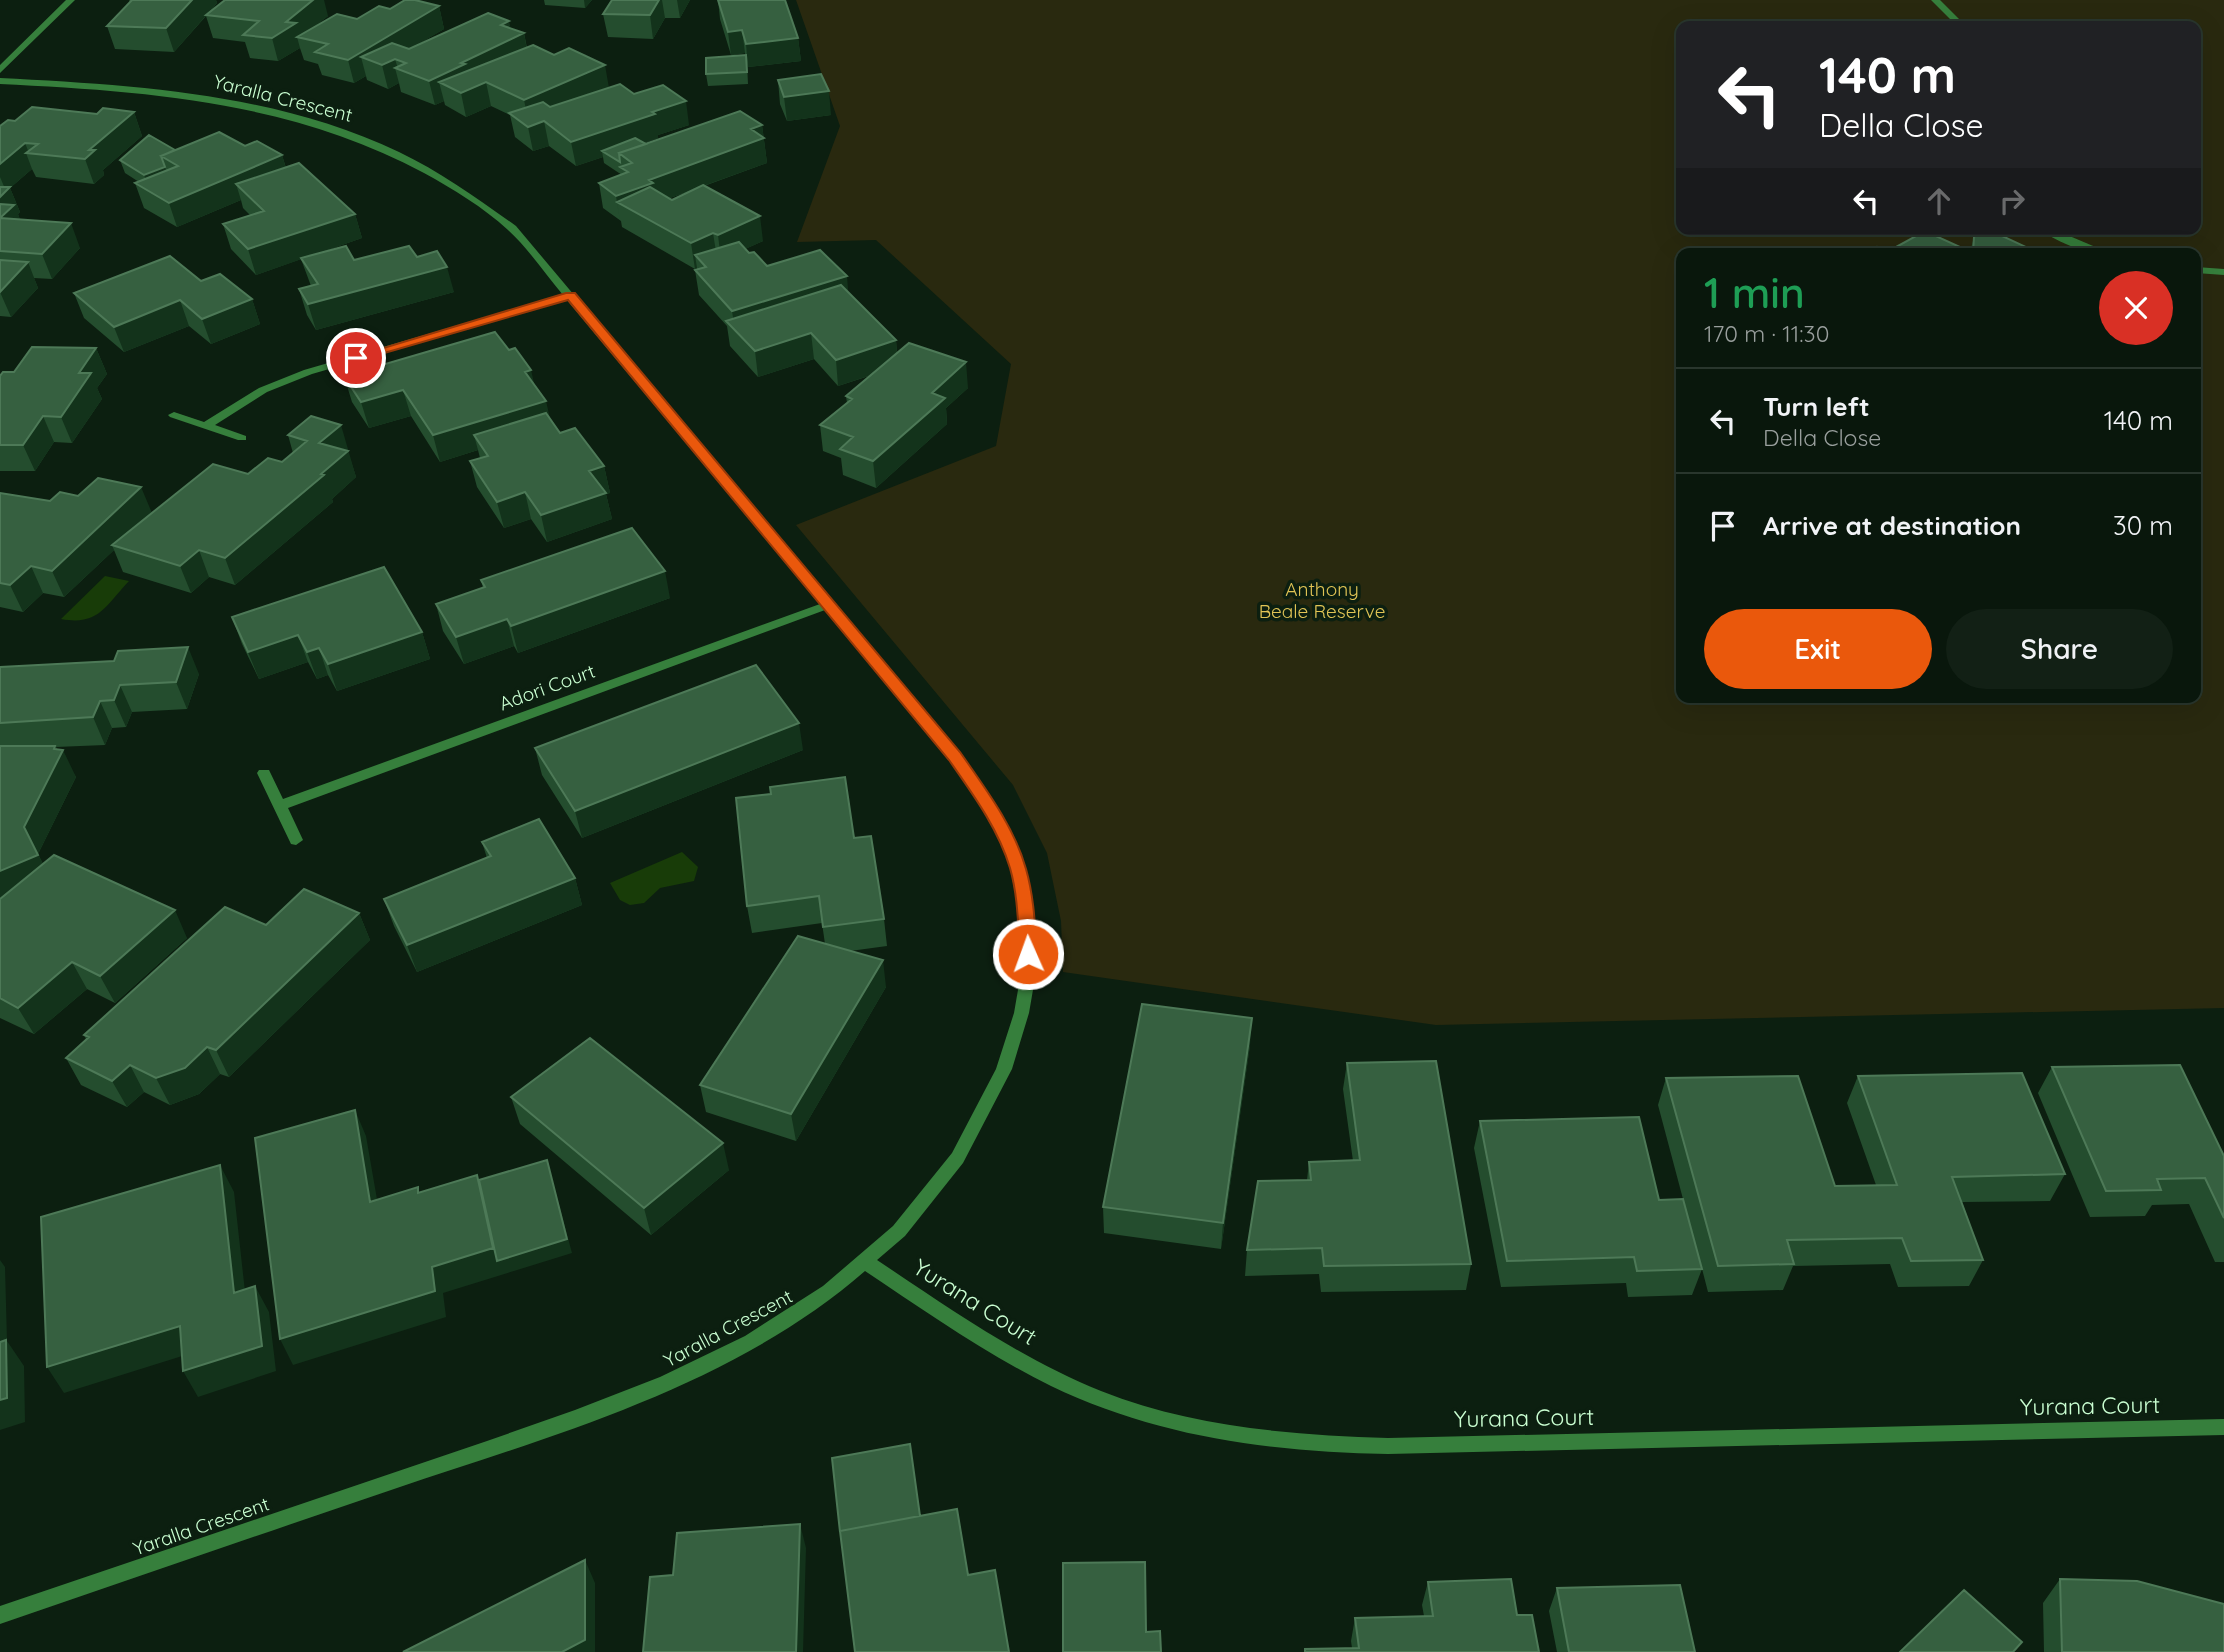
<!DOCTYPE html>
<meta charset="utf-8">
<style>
body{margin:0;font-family:Quicksand,sans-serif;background:#122015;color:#f1f3f6;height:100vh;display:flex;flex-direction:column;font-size:26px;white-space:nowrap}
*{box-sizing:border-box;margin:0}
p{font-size:23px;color:#999f9d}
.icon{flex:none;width:38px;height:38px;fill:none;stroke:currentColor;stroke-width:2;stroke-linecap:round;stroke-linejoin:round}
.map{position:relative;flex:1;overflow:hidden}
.details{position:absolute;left:1676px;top:248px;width:525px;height:455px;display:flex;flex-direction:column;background:#09170c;border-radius:14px;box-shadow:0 7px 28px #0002,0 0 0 2px #29362d}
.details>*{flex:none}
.guide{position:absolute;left:1676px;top:21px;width:525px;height:214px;border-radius:14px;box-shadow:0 7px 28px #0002,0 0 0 2px #29362d;background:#202124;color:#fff;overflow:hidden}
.pin{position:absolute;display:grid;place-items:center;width:60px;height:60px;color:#fff;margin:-30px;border:4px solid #fff;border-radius:50%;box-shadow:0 2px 7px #0007}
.me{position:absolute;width:77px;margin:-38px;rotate:358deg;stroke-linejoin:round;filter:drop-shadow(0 0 5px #0008)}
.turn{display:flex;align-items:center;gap:24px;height:147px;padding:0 28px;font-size:32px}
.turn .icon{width:91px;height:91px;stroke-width:2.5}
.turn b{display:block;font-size:49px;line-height:60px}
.lanes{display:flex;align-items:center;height:66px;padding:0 28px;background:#0003;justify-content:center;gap:35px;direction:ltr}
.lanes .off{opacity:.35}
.round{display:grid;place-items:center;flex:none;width:74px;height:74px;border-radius:37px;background:#122015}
.head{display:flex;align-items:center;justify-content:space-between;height:119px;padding:0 28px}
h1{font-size:42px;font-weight:600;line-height:52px;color:#1e9e55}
.cta{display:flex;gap:14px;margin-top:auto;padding:14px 28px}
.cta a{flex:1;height:80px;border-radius:42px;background:#ea580c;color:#fff;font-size:28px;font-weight:600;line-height:80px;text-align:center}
.cta a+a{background:#122015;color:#f1f3f6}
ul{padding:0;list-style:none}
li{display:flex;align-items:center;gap:21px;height:105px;padding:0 28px;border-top:2px solid #29362d}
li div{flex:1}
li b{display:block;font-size:26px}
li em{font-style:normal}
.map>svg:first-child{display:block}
</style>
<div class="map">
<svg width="2224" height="1652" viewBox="0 0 2224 1652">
<rect width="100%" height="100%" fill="#0c1f10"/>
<path fill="#29290f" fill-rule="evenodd" d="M796,0H2224V1008L1436,1025L1063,972L1061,921L1047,853L1013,785L796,525L996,446L1011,364L876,240L797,242L840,126ZM1682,26H2196V229H1682ZM1682,254H2196V698H1682Z"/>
<path fill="#183c08" d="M105,576L129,581C105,606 99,626 61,619Z
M682,852L698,867L694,881L660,888L644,903L630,905L620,900L610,883Z"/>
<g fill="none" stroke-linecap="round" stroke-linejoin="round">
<path fill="#367f3c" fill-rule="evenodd" d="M1931,0H1940L1966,26H1957Z
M2040,229H2053L2112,254C2088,254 2059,244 2040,229Z
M2196,267L2224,269V275L2196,273Z"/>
<path fill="#367f3c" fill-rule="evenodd" d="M66,0H75L0,73V65Z
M0,78C135,85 275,93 399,152C441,172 478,199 516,226L959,753L1003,817L1025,867L1036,925L1034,984L1029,1013L1012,1069L963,1163L905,1236L877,1260C949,1308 1021,1359 1101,1391C1192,1427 1291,1435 1388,1438L2224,1419V1435L1388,1454C1271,1452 1157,1437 1051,1386C986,1354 925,1311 865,1271C734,1385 558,1434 397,1488C264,1533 132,1579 0,1624V1606L487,1441L575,1410L660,1377L745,1336L823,1286L893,1226L952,1153L996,1069L1014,1013L1019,984L1021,925L1010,867L1000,839L985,810L949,759L825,610L288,808L303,840L296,845L291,844L257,773L259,770H269L283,799L820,604L567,300L312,374L267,392L215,425L246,436V440H238L170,417L168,415L174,412L204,422L259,388L304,370L563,295C545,274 528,248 508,230C483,207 453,189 424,173C293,102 146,91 0,84Z"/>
</g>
<path fill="#244d2e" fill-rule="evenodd" d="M129,0H216L217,3L209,13L328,16L315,26L357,19L390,9L439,6L444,29L413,47L511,28L524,33L527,48L609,88L634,94L689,125L658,135V138L644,143L646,144L762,125L767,163L704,186L763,241L745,249L767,266L848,293L896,340L897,354L968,388L946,408L947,424L876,488L843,475L841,458L823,451L820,425L847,403L846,396L872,375L838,386L814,359L758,377L730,346L727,326L699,295L695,270L697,269V268L695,269L622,227L621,221L603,208L599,183L622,175L604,163L603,157L576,166L549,146L533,151L515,137L510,115L491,106L466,117L445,105L444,101L435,105L401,92L399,83L388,89L367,80L366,76L354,83L322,75L318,64L304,60L300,48L278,61L250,58L245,42L213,38L206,16L174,52L115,49L107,26L130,2ZM693,190L672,200L670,198Z
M544,0H592L585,8L545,5Z
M612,0H690L680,18H665L653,39L608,37L603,14Z
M718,0H785L798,38L801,61L748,67L747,62L748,84L708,86L706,74L745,55V53L731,55L720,19Z
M778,80L831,115L787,121L780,104Z
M134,112L142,136L103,170L104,175L94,184L36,177L32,169L10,188L20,212L18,214L20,220L80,248L52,279L34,278L38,288L11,317L0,316V126L15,121Z
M245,146L282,155L286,168L355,214L362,238L319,253L354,260L417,257L454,292L316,330L307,315L299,289L311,286L301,259L256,275L231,249L223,224L250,215L243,208L241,200L177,227L144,208L135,183L139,182L125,173L120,160L175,150Z
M1974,237L2041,254L1887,252H1970Z
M201,281L252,299L260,324L211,344L189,326L124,352L84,318L74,293Z
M96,348L107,374L97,388L102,399L72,443L54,442L35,471H0V376Z
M344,376L535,386L550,418L560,433L604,466L610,493L606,494L612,519L547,542L531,519L504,528L477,487L470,461L480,458L478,450L440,462L411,416L369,428L352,402Z
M288,435L349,451L348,452L356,477L332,499L333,502L235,585L209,577L191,593L123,572L114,550L64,597L43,593L23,612L0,607V493L50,501L152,513L248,474L282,462L293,453Z
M481,580L670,598L518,653L514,646L464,664L443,631L436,604L483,588Z
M232,617L422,632L430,659L337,691L328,675L317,679L308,662L259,679L242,644Z
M0,667L199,674L187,709L132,712L126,727L112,728L105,745L56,747L76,777L38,854L43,864L187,938L115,1003L87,989L34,1034L0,1018Z
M535,748L803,750L582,838L542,775Z
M854,838L884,919L887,946L850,951L886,987L796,1141L706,1112L700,1085L825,944L822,923L752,933L747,906Z
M482,842L575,878L582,905L417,972L394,926L384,899L487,858Z
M359,913L370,940L229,1077L220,1074L199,1094L170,1105L144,1092L127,1107L81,1085L66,1058L86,1039L84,1035L266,925Z
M1250,1045L1221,1249L1104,1233L1103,1207Z
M1347,1063L1471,1264L1466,1290L1321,1292L1319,1274L1245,1276L1247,1250L1307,1180L1309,1162L1353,1161L1343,1089Z
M2052,1067L2224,1156V1262H2215L2189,1204L2152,1205L2145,1216L2090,1217L2038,1093Z
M1858,1076L2065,1174L2050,1201L1962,1202L1983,1260L1969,1286L1898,1287L1890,1264L1793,1266L1783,1290L1708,1292L1694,1238L1702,1269L1692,1295L1628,1297L1626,1283L1501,1287L1474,1148L1480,1121L1659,1200L1683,1199L1658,1105L1666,1078L1835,1186L1876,1185L1847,1103Z
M511,1097L729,1170L651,1235L520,1124Z
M2060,1579L2224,1652H2044L2043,1603Z
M1428,1582L1517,1615L1539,1652H1304L1305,1649L1352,1648L1351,1641L1355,1618L1424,1616L1422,1605Z
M1557,1588L1695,1652H1557L1549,1611Z"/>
<path fill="#13331b" d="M192,0H216L217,3L174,52L166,28Z
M313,0H324L328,16L301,38L297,37L300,48L278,61L272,38L286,22Z
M584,0H592L585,8Z
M659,0H662L665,18L653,39L650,15Z
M677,0H690L680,18Z
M439,6L444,29L392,60L395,59L398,69L395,68L399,83L388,89L382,65L361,57L366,76L354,83L348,60Z
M509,21L513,38L524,33L528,56L439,82L444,101L435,105L429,81L461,63L501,25Z
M742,30L745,53L731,55L728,32Z
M798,38L801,61L748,67L746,44Z
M605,65L609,88L529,124L524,100Z
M486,82L491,106L466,117L461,93Z
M829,91L831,115L787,121L784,97Z
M686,101L689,125L658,135V138L609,155L602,151L603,157L576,166L571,142Z
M134,112L142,136L103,170L104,175L94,184L85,159L89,150Z
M544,121L549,146L533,151L528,127Z
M762,125L767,163L656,203L617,202L620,221L616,196L751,129Z
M25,143L29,153H26L32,169L10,188L20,212L18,214L24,229L0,218V197L6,191L0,177V164Z
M282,155L289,179L236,184L241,200L177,227L169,203Z
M165,167L169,179L149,187L144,175Z
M355,214L362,238L256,275L248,249Z
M760,216L763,241L721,260L718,235Z
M71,223L80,248L52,279L42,254Z
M713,233L717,258L695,255L697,268L695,269L691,243Z
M28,262L38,288L11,317L0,292Z
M447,267L454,292L316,330L308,304Z
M847,276L849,301L735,330L732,311Z
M252,299L260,324L211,344L202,319Z
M180,300L189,326L124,352L114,327Z
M811,333L814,359L758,377L755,351Z
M896,340L898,366L838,386L836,360Z
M96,348L107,374L97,388L102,399L72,443L61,417L79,373Z
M966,362L968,388L946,408L947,424L876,488L873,461L932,393Z
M531,370L537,396L525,372Z
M403,390L411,416L369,428L361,402Z
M546,401L552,427L474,435L478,450L440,462L433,435Z
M43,416L54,442L35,471L23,445Z
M341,425L356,477L332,499L333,502L235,585L225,558L319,443Z
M604,466L610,493L606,494L612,519L547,542L541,515L589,471Z
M141,487L152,513L112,545L114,550L64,597L52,571Z
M525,492L531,519L504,528L497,502Z
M199,550L209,577L191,593L180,566Z
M31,566L43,593L23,612L10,585Z
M665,571L670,598L518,653L511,626Z
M507,619L514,646L464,664L456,637Z
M422,632L430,659L337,691L328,664Z
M298,635L308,662L259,679L248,652Z
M188,647L199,674L187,709L176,682Z
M319,648L328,675L317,679L307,652Z
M120,685L132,712L126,727L114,700Z
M100,701L112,728L105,745L93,717Z
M799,723L803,750L582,838L575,811Z
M55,746L60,755L63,750L76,777L38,854L52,882L0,905V871L24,827Z
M575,878L582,905L417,972L407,945Z
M175,910L187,938L115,1003L100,976Z
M359,913L370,940L229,1077L216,1050Z
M883,960L886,987L796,1141L791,1114Z
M72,962L87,989L34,1034L18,1008Z
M1252,1018L1250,1045L1221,1249L1223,1223Z
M207,1047L220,1074L199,1094L170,1105L156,1078Z
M130,1065L144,1092L127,1107L112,1081Z
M355,1110L366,1136L382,1228L370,1202Z
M723,1143L729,1170L651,1235L644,1208Z
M547,1160L572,1253L443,1293L446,1317L293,1365L280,1339L432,1267L477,1175L487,1201Z
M220,1165L234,1192L248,1319L234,1293Z
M0,1260L5,1267L7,1341L24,1366L25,1422L0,1430Z
M255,1286L269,1312L276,1371L198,1397L183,1371Z
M180,1326L195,1352L64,1393L47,1367Z
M800,1524L806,1548L803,1652H796Z
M585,1560L595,1583V1652H562Z"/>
<path fill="#366040" stroke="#4d7957" stroke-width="2" d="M132,0H192L166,28L107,26Z
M225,0H313L286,22L296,23L272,38L243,35L259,21L206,15Z
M405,0H415L439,6L348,60L315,52L328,44L297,37L337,14L357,19L379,6L390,9Z
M612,0H659L650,15L603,14Z
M718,0H785L798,38L746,44L742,30L728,32Z
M488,13L509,21L501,25L524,33L461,63L465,64L429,81L395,68L406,63L395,59L382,65L361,57L392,43L409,49Z
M533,45L554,55L569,48L605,65L524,100L486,82L461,93L439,82Z
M746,55L747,72L706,74V58Z
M821,74L829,91L784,97L778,80Z
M620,84L634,94L663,85L686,101L652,112L655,114L571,142L544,121L528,127L509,113L543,102L550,107Z
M32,107L97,114L103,108L134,112L89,150H95L85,159L26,153L38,144L25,143L0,164V126L8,120L15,121Z
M740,111L762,125L751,129L764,138L649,180L653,183L616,196L599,183L628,172L620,167L632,163L619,153Z
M219,132L245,146L257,141L282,155L169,203L135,183L178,166L161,156Z
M149,135L175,150L161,156L165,167L144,175L120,160Z
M635,138L646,144L619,153L620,162L602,151Z
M299,163L355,214L248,249L223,224L264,211L236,184Z
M703,185L760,216L718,235L713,233L691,243L617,202L650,187L672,200Z
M0,187H10L0,197Z
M0,204L14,205L0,218L71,223L42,254L0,251Z
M1987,229L2041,254H1864L1877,247L1887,252L1925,231L1973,253L1974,237Z
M739,242L749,253L754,252L767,266L820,250L847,276L732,311L695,270L706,267L695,255Z
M346,246L354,260L409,246L417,257L437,251L447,267L308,304L299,289L318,284L301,258Z
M170,256L201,281L220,274L252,299L202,319L180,300L114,327L74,293Z
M0,260L28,262L0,292Z
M841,285L896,340L836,360L811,333L755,351L726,321Z
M495,332L509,350L515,348L531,370L525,372L546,401L433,435L403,390L361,402L344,376Z
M909,343L966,362L932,393L945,398L873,461L840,449L853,437L820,425L852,399L846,396Z
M32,347L96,348L79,373H91L61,417L43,416L23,445H0V376L3,372H14Z
M546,413L560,433L575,428L604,466L589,471L606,493L541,515L525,492L497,502L470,461L488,456L474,435Z
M311,416L341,425L319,443L348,451L321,474L324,475L225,558L199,550L180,566L112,545L213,464L248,474L268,458L282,462L307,441L288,435Z
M98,478L141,487L52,571L31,566L10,585L0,583V493L50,501L60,492L78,496Z
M632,528L665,571L511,626L507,619L456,637L436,604L485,587L481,580Z
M384,567L422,632L328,664L319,648L307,652L298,635L248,652L232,617Z
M188,647L176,682L120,685L114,700L100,701L93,717L0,723V667L114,661L118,651Z
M756,665L799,723L575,811L535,748Z
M0,746H55L54,749L63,750L24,827L38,855L0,871Z
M845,777L854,838L871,836L884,919L823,927L819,896L747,906L736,798L771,794L770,787Z
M539,819L575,878L407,945L384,899L491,856L482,842Z
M54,855L175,910L100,976L72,962L18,1008L0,998V899Z
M304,889L359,913L216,1050L207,1047L185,1068L156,1078L130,1065L112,1081L66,1058L89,1037L84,1035L225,907L266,925Z
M798,936L883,960L791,1114L700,1085Z
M1142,1004L1252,1018L1223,1223L1103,1207Z
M590,1038L723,1143L644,1208L511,1097Z
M1436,1061L1471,1264L1324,1266L1322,1248L1247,1250L1258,1181L1311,1180L1309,1162L1360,1160L1347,1063Z
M2180,1065L2224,1156V1218L2205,1178L2157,1179L2161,1190L2106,1191L2052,1067Z
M2022,1073L2065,1174L1952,1177L1983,1260L1911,1261L1902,1238L1787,1240L1794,1264L1718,1266L1666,1078L1798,1076L1835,1186L1897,1185L1858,1076Z
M355,1110L370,1202L418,1187V1193L477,1175L493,1248L432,1267L435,1291L280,1339L255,1138Z
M1639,1117L1659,1200L1683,1199L1702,1269L1637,1271L1634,1257L1507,1261L1480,1121Z
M547,1160L567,1239L497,1261L479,1180Z
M220,1165L234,1293L255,1286L262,1346L183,1371L180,1326L47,1367L41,1217Z
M6,1340L7,1398L0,1400V1342Z
M910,1444L920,1516L840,1531V1532L832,1458Z
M957,1509L968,1575L995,1570L1009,1652H855L840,1531Z
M800,1524L796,1652H643L650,1577L673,1575L677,1533Z
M585,1560V1640L562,1652H403Z
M1145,1562L1146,1632L1160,1631L1161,1652H1063V1563Z
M1511,1579L1517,1615H1532L1539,1652H1305V1649L1359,1648L1355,1618L1433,1616L1428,1582Z
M2060,1579L2137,1581L2224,1604V1652H2062Z
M1680,1585L1695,1652H1569L1557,1588Z
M1964,1590L2022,1642L2013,1652H1900Z"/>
<path fill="#ea580c" stroke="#983908" stroke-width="2" d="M566,293H575L960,752C985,788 1014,826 1026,869C1034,897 1035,925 1037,954L1034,958H1022L1020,954C1018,925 1018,896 1010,868C998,828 972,793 949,760L568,300L360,360L356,362L350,358Z"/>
<g text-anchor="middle" stroke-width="7" stroke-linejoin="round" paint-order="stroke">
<g font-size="19" fill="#caffd2" stroke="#0c1f10">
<text transform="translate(283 98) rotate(14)" y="7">Yaralla Crescent</text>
<text transform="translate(547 687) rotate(-20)" y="7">Adori Court</text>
<text transform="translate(728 1328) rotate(-28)" y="7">Yaralla Crescent</text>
<text transform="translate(201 1526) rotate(-19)" y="7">Yaralla Crescent</text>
</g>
<g font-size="19" fill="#e0c455" stroke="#0c1f10">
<text x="1322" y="596">Anthony<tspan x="1322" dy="22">Beale Reserve</tspan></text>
</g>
<g font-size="23" fill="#caffd2" stroke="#0c1f10">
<text transform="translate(975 1302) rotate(32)" y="8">Yurana Court</text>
<text transform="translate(2090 1406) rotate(-1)" y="8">Yurana Court</text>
<text transform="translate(1524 1418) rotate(-1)" y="8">Yurana Court</text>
</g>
</g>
</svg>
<div class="pin" style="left:356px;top:358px;background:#d93025"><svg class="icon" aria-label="arrive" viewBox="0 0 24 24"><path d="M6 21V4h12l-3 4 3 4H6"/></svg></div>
<svg class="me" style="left:1028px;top:954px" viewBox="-20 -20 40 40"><circle r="17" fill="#ea580c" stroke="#fff" stroke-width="3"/><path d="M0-11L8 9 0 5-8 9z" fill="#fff"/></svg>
<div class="guide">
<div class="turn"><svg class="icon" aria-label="left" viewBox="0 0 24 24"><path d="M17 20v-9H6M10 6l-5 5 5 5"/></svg><div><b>140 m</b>Della Close</div></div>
<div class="lanes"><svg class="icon" aria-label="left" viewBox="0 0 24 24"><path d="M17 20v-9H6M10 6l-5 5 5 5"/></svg><svg class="icon off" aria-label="ahead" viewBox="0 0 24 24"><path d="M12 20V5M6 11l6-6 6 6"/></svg><svg class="icon off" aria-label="right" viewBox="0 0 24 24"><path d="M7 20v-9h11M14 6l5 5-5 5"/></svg></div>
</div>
<section class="details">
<div class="head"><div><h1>1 min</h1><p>170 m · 11:30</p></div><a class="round" style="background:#d93025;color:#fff"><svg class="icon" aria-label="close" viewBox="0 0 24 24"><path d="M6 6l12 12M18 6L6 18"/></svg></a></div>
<ul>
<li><svg class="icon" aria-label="left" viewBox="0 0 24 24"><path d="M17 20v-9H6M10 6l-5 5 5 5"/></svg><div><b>Turn left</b><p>Della Close</p></div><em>140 m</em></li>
<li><svg class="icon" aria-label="arrive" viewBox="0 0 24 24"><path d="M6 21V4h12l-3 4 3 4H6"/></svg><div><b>Arrive at destination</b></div><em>30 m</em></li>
</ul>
<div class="cta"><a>Exit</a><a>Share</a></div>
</section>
</div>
